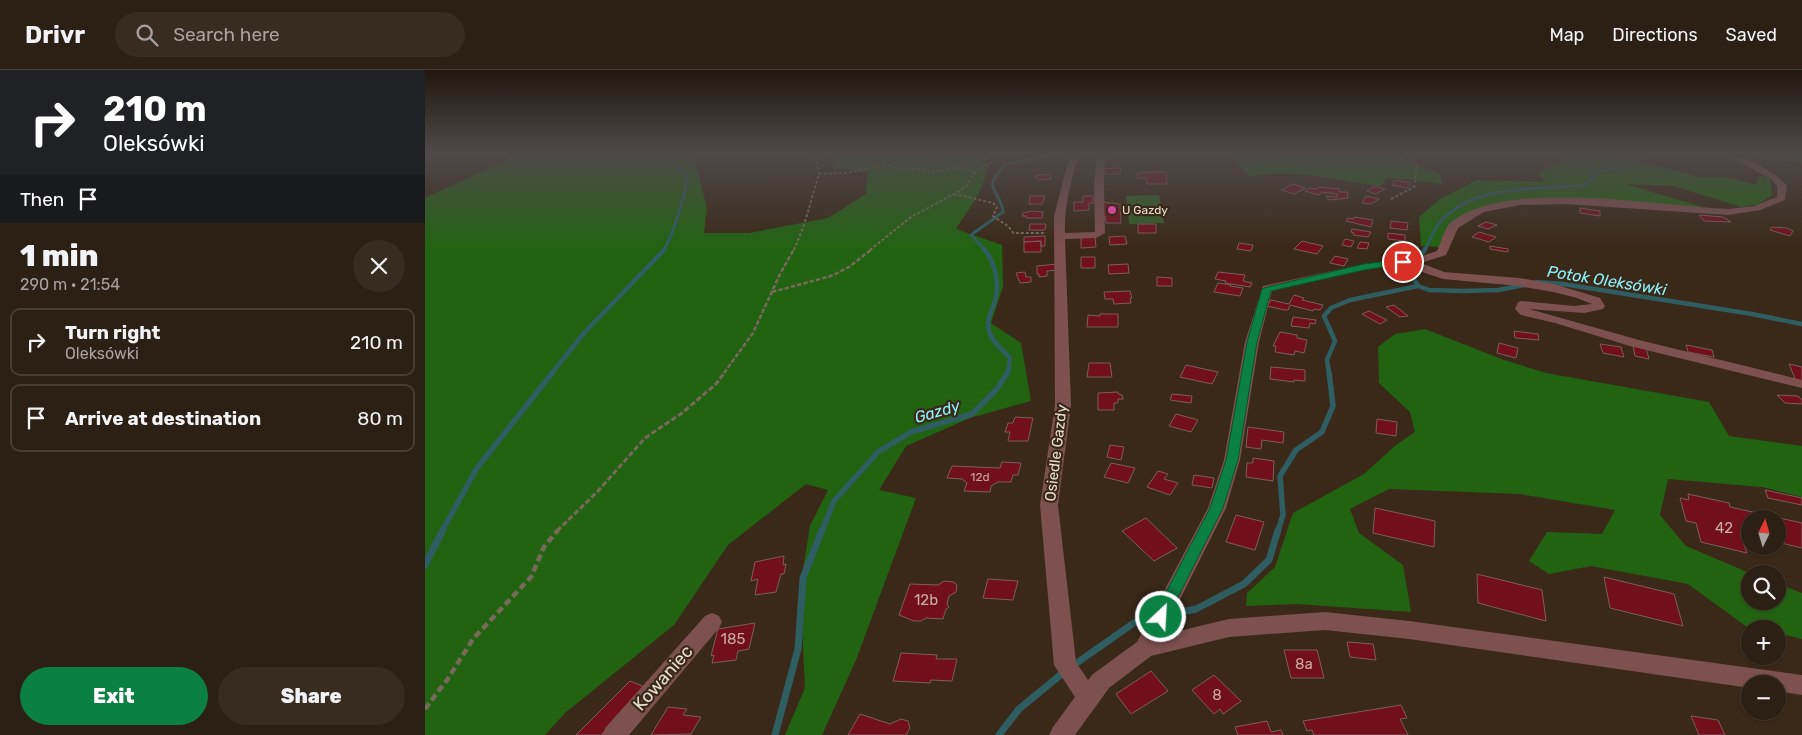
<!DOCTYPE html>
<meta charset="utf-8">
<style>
body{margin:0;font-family:Rubik,sans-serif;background:#382c21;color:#f1f3f6;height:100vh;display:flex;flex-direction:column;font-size:19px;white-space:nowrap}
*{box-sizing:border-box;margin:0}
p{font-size:16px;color:#a6a2a0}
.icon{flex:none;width:28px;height:28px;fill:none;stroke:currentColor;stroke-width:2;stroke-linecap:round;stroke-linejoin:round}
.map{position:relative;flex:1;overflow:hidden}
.sheet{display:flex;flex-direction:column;background:#2c1f13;width:425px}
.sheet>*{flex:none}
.banner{background:#202124;color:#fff;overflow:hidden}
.needle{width:32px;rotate:5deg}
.tools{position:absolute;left:1316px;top:440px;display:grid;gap:10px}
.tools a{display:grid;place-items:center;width:45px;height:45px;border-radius:50%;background:#2c1f13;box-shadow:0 1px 4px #0004,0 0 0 1px #483d33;font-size:25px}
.pin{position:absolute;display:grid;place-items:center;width:42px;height:42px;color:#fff;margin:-21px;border:2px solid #fff;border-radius:50%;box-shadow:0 1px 5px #0007}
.me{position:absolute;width:55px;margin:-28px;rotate:25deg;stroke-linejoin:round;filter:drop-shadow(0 0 4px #0008)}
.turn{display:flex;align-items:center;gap:18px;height:105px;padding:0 20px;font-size:22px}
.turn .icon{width:65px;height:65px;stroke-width:2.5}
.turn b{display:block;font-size:35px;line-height:42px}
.then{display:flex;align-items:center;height:48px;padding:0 20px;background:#0003;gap:10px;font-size:19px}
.round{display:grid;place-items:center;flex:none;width:52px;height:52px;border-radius:26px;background:#382c21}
.summary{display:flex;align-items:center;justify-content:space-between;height:85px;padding:0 20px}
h1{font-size:30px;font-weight:800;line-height:38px}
.cta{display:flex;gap:10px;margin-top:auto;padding:10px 20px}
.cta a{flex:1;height:58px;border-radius:30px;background:#0b8043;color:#fff;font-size:20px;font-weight:800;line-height:58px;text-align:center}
.cta a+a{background:#382c21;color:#f1f3f6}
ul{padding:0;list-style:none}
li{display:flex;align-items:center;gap:15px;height:68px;margin:0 10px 8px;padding:0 10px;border:2px solid #483d33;border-radius:10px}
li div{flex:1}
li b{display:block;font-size:19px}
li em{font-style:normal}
header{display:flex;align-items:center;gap:30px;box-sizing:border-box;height:70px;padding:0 25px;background:#2c1f13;border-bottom:1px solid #483d33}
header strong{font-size:24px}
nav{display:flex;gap:28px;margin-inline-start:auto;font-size:18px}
.search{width:350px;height:45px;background:#382c21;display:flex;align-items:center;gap:12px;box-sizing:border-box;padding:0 18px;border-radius:28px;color:#a6a2a0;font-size:19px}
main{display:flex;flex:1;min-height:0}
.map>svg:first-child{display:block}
</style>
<header>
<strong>Drivr</strong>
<div class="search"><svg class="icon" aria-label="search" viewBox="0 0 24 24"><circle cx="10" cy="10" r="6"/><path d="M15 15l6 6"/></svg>Search here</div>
<nav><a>Map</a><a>Directions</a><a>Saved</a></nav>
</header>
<main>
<section class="sheet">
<div class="banner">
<div class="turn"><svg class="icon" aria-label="right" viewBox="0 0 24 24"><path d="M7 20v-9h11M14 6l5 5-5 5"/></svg><div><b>210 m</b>Oleksówki</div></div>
<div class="then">Then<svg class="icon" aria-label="arrive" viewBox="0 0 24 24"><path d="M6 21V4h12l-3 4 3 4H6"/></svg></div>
</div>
<div class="summary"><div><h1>1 min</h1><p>290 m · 21:54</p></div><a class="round"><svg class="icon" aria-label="close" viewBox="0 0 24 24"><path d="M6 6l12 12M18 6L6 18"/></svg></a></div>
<ul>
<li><svg class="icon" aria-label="right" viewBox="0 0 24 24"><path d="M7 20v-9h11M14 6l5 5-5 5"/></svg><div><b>Turn right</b><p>Oleksówki</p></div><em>210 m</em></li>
<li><svg class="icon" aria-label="arrive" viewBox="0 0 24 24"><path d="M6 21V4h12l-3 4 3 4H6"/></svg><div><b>Arrive at destination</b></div><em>80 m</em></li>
</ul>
<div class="cta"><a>Exit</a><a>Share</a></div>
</section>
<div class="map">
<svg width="1377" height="665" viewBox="0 0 1377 665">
<rect width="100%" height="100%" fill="#3a2919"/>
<path fill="#316027" d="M734,125L739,153L704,154L701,126Z"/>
<path fill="#226312" d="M95,84H268L282,138L279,163H324L403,148L441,124L443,102L409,98L406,87L397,84H560C568,110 544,138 531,159L577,175L578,217L566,253L596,273L606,331L545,348L481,376L454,420L491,428L431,590L397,665H360L380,618L375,518L385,456L403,420L381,414L303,475L249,555L140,643L120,665H0V128Z
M807,84H973L984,92L1015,104L1017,114L962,107L956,116C912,111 869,97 825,107L812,93Z
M1146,84H1177L1239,97L1272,107H1302L1328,114L1332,113L1334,106L1345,107L1347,125L1334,134L1317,137L1249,116L1200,114L1281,138L1121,128L1050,139L1015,177L996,176L994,147L1015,129L1052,110L1121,112L1113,104Z
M1316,84H1377V93Z
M1000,259L1079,290L1121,303L1284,332L1304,366L1377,376V427L1337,417L1243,409L1235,445L1261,476L1327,504H1325V531H1352L1353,514L1377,523V569L1353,563L1352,559H1332L1322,557L1263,514L1166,496L1124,504L1104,491L1122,462L1177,464L1190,440L1095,424L964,419L925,439L934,463L978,495L986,542L872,534L821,536L822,523L850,497L868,443L939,404L971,375L990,362L985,342L954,313L953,277L970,264Z"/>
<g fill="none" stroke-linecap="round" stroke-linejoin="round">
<path stroke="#2e5e62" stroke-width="3" d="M1160,89L1172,103
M239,180C249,162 259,129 262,108L250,92L249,84
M560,180L546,165L578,142C578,129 565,121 568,111C570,106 577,99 580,94L607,90L622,84
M1000,180C1005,170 1009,158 1017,150C1052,113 1115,120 1161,115L1172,103L1216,89"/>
<path stroke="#2e5e62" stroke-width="4.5" d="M559,179C570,192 575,214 570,231C567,240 561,250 564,261C566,271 578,280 585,288L583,303
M997,184L1000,179
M986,198V204L993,216
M1111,212L1138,214L1327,244L1377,254
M127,303L159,263L240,179
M904,303L902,290L910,271L899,246L906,238L925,230L993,216L1004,220L1038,221L1073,220L1100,215"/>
<path stroke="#2e5e62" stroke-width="5.5" d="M17,461L52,398L128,302
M397,461L409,431L453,382L486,362L547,344L571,320L583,302
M853,461L858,445L855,406L871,380L897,362L908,336L904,302"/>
<path stroke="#2e5e62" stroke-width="7" d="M0,495L18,460
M741,545L771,539L819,514L844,490L853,460
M646,597L713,550L730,547
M350,665L373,579L378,508L397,460
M574,665L594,639L639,602"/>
</g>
<path fill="#71101b" stroke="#7a5d5c" d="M691,98H696L695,104H679L680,99Z
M722,102H741L742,114H722L721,108H712V103H722Z
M624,104L627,109L613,110L610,106Z
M971,110L986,113L982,118L967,115Z
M868,114L880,118L869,124L856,120Z
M950,116L960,119L951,124L942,121Z
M894,117L915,119L914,122H922L923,128L904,130L901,126L912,127V124L897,122L894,125L880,121L884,118L892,119Z
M605,126H620L617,134H604Z
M658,126H668V133H664V140L649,141V132H658Z
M941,126L954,129L946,134L937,133Z
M678,132L695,134L696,153H681L680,146H678Z
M1155,138L1175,141V146L1155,143Z
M607,141L618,142L617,148H601V146H597L598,143Z
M1274,145L1298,147L1306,152L1279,151Z
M929,147L948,150L946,157L921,151L923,148L928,149Z
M966,151L983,153L982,160L965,158Z
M1061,152L1072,155L1063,159L1053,156Z
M605,154H621L620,160H604Z
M713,154H731V163H713Z
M1347,157L1362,158L1368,161L1365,166L1345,160Z
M927,159L946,162L943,167L928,165L929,163L926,162Z
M1054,162L1071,167L1064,172L1047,167Z
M963,163L980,165V171L963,169Z
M620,166V176H616V171L599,172V167Z
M700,166L702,174L685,175L684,167Z
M656,167H670L671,177L656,178Z
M920,169L929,171L926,177L917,175Z
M616,171V182H599V172Z
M877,171L898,176L892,184L869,179Z
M935,172L944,173L942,179L932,178Z
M814,173L828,175L826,181L812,179Z
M1065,176L1083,179V182L1065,179Z
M910,186L923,189L919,196L905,193Z
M656,187H670V198H656Z
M633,194L634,200L622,201V206L614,207V204H612V196Z
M703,194L704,203L684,204L683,195Z
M600,202L601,207H606V212L595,213L591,203Z
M793,202L820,205L818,211L827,213L825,217L800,213L801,211L790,209Z
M732,207L747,208V216H732Z
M793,213L806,215L805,216L818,218L815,226L789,222Z
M705,221L707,228H705L706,233L689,234L688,229H680L679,222Z
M869,225L879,228L877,230L898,235L895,240L889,239L888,241L865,235L863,240H859L842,236L846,230L864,234Z
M969,235L983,246L975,247L961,237Z
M944,241L962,250L955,254L937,244Z
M675,244H693V257H662L663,245L675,246Z
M868,247L891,250L890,254L885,253L884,258L866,256Z
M1089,261L1113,264L1114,270L1090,268Z
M855,262L872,265V268L882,270L879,283L870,281L869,285L850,282L851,276H848Z
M1074,273L1093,278L1091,288L1072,283Z
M1175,274L1196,277L1199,287L1178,283Z
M1261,275L1287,280L1289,287L1263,282Z
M1208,276L1221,278L1224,289L1210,286Z
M664,293H685L687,307H662Z
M1364,294L1377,297V312L1371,311Z
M761,295L793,302L787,314L755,307Z
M846,297L880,300V311L869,310V312L845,309Z
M693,322V324L697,325L698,329H693V333H689V340H673V323Z
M747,324L767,326L766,333L745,330Z
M1352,325L1373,326L1377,330V334L1360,333Z
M751,344L773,350L766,362L744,356Z
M590,347L608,348L603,371H583L585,362H580L583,353H588Z
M952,349L972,352L971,366L951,363Z
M823,357L859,362L858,373L837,370L836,379L821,377Z
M685,375L699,377L696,390L682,387Z
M828,388L849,391L848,411L821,407L822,393H828Z
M577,392L596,393L593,405H588L586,412H573L566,416L565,422L539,421L542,413L537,409L522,408L527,396L575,398Z
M686,393L710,398L703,413L679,407Z
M733,401L743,404L739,409L753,413L745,425L722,417Z
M769,405L789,408L787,418L767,415Z
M1340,420L1377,428V435L1343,428Z
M1263,424L1304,433L1305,437L1377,453V478L1352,472V449H1325V466L1315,464L1322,483L1276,472L1271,453L1261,451L1255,428L1264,430Z
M950,438L1010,451L1009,477L948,463Z
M811,445L839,452L830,480L801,472Z
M721,448L752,478L729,491L697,461Z
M359,486L358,495L361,494L359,504H356L351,522L330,525L333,509L326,511L330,492Z
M1052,504L1117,520L1121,551L1053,533Z
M1179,507L1249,524L1258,556L1185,538Z
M563,509L593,511L588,530L558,528Z
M519,511L528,512L532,515L531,522L524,526L522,534L524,537L521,539L518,549L501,548L496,551H489L474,545L485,514L513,515Z
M330,553L324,579L313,581L311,590L287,593L289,585L286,586L293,559Z
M922,572L948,574L951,590L925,587Z
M859,580H892L899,608H866Z
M476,583L512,585L511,589H532L527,611L506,610L505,613L468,611Z
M726,601L743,621L706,644L691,624Z
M789,605L816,631L798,644L795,639L789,644L767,620Z
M205,611L222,618L176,665H151Z
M976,635L982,648L975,649L983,665H889L887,660L882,661L878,651Z
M243,637L262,639L258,645L276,647L266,664L226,665Z
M435,644L465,654L476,649L483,651L485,658L481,665H423Z
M1266,646L1293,650L1300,665H1274Z
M842,651L846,662L856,660L858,665H813L810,657Z"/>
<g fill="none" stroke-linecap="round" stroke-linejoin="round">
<path stroke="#78695b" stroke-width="2" stroke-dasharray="3 2" stroke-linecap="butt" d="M394,104L421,103L457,95H463L474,100L493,99L510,102L536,97L549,102
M529,124L568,133L572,137L568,146L584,157L588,163H621
M966,129L989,117L992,94L985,84
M369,180L379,155L394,104L390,84
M445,180L486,147L535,121L542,115L550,102L569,91"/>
<path stroke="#78695b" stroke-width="2.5" stroke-dasharray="4.5 2" stroke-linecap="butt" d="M347,222L406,206L424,197L447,179
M299,303L328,263L355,204L369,179"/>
<path stroke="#78695b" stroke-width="3" stroke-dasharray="5.5 2.5" stroke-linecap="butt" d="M132,461L173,421L220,368L257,343L291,314L300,302"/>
<path stroke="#78695b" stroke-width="4.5" stroke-dasharray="7 4" stroke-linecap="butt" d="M0,639L22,610L48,569L106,507L119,477L133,460"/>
<path fill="#7d514f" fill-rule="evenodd" d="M647,84H655C646,108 639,137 640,163L670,162L669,117L672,84H680L679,117L680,163L671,168L640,169L646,335L633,435L651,592L663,610L668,604L712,572L783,438L799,390L820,272L838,216L939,194L997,186L1012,181C1016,173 1019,159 1025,153C1081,107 1232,136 1303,139L1329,136L1352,127V116L1346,109L1298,84C1316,83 1350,101 1362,116L1360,130L1335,140L1303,145L1141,134L1095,135L1059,142L1033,158L1021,185L996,193L1019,202L1094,208L1129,214L1175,228L1180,236L1178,239L1159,243L1104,239L1214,270L1377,310V318L1205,276L1130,253L1096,245L1090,239L1093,232L1097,231L1149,236L1167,234L1152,228L1128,222L1094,216L1018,209L994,201L983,194L939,200L847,221L834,272L815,390L801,438L737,565L804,549L900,542L984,551L1377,605V625L1352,621V614H1325V618L984,569L900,560L804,567L726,586L684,618L650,665H624L628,657L650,627L629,595L615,435L630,335L629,146L642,96Z
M287,543L294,546L297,552L294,558L204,665H177L181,657L280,546Z"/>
</g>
<linearGradient id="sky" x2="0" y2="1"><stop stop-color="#20170e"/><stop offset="0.47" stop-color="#4f4949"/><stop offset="1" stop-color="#4f4949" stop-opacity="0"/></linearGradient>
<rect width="1377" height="177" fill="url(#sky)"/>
<path fill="#0b8043" stroke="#07532c" d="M978,189L983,192L981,193L939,200L846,221L832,272L813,390L798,438L741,551L736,553L730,551L728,547L785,438L801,390L822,272L837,219L842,217L939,194Z"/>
<circle fill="#d1479c" stroke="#3a2919" stroke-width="2" cx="687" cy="140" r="5"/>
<g text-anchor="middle" stroke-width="4.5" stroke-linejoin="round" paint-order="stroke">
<g font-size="12" fill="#e8ddd2" stroke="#3a2919" text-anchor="start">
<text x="697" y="144">U Gazdy</text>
</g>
<g font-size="12" fill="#caaaa4">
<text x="555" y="411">12d</text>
</g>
<g font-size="15" fill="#e8ddd2" stroke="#3a2919">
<text transform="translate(631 383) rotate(-83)" y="5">Osiedle Gazdy</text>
</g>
<g font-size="15" fill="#caaaa4">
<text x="1299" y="463">42</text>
<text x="501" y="535">12b</text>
<text x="308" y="574">185</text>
<text x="879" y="599">8a</text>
<text x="792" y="630">8</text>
</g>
<g font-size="16" font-style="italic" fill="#8cf2fc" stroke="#3a2919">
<text transform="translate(1182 210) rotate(9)" y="6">Potok Oleksówki</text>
<text transform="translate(512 341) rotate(-16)" y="6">Gazdy</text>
</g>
<g font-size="18" fill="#e8ddd2" stroke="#3a2919">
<text transform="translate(238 608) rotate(-49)" y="6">Kowaniec</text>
</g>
</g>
</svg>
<div class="tools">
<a><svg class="needle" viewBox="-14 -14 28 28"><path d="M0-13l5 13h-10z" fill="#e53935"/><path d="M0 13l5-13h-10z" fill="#a6a2a0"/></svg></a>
<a><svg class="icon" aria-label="search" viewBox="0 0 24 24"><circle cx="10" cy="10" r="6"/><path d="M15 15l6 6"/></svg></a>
<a>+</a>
<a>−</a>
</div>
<div class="pin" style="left:978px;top:192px;background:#d93025"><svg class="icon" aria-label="arrive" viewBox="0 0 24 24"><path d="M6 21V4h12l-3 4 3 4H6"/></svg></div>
<svg class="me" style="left:736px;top:547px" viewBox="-20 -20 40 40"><circle r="17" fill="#0b8043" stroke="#fff" stroke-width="3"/><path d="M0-11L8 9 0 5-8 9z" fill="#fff"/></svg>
</div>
</main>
